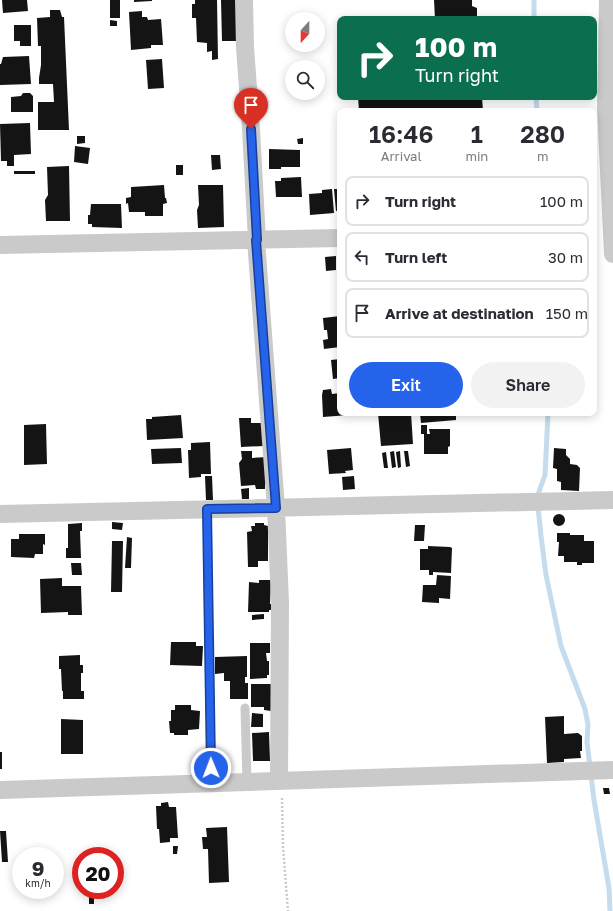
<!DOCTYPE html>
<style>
body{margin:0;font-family:"Golos Text",sans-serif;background:#f2f2f3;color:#2b2b33;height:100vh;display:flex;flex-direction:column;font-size:15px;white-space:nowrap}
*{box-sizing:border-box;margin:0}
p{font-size:13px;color:#7c7c81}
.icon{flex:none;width:22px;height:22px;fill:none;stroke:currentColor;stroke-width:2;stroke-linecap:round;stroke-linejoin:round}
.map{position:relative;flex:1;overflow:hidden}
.details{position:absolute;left:337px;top:108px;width:260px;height:308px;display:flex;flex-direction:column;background:#fff;border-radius:8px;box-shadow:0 2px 10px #0003}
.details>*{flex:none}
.top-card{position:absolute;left:337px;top:16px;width:260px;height:84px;border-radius:8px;box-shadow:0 2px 10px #0003;background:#0b6e4f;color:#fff;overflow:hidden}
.needle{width:26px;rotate:201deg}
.fabs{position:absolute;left:285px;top:12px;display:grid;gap:8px}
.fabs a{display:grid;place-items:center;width:40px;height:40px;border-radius:50%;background:#fff;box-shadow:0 2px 10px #0003;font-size:20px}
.speed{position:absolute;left:12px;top:847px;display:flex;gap:8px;font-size:20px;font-weight:700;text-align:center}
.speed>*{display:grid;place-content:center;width:52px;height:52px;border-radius:50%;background:#fff;box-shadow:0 2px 10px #0003;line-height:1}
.speed small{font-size:10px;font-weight:400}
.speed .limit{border:6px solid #d22;background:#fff;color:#111}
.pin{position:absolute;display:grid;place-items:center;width:34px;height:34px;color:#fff;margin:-41px -17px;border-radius:50% 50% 50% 0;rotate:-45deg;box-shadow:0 0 4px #0007}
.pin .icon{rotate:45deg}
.me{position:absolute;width:44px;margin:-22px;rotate:359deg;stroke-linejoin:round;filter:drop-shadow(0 0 3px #0008)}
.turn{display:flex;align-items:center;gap:14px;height:84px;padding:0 12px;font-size:18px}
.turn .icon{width:52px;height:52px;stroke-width:2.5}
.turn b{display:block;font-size:28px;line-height:34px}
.eta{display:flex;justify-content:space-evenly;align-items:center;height:68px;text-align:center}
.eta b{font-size:24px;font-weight:600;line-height:28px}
.action{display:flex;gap:8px;margin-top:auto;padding:8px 12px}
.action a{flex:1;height:46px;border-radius:24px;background:#2563eb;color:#fff;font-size:16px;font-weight:600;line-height:46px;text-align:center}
.action a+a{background:#f2f2f3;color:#2b2b33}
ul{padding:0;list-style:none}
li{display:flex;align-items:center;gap:12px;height:50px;margin:0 8px 6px;padding:0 4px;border:2px solid #e1e1e2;border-radius:8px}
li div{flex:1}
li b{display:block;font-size:15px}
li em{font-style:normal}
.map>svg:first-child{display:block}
</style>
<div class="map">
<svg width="613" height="911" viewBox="0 0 613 911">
<rect width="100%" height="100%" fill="#fff"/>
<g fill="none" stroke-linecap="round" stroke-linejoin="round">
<path stroke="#c4dced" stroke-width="5" d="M534,0V19
M536,97L537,111
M548,413L545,475L537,497L541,536L546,575L561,646L585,709L588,725L587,742L594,800L609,888L610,911"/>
</g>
<path fill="#141414" d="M2,0H27L28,11L3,13Z
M110,0H120V18H110Z
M134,0H152V1L134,2Z
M195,0H217L218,59L212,60V51L207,52V43L197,42L196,18H192V4H195Z
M221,0H237L238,41H222Z
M434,0H472V6L477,8V19H435Z
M50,10H60L62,17H64L69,130H38V102H54L53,84H39V78L41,65V46H38L37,18L50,17Z
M142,11V17H147L148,20L161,19L163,45H151V48L131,50L129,12Z
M110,20L117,21V26H110Z
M14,25H31V46H20V41H14Z
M29,56L31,84L0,85V64H1L3,57Z
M162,59L164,88L148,89L146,60Z
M23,93H30L33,96V112H11V97L21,96Z
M358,97H482L483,111H359Z
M30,123L31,154L14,155V166H7V161H1L0,124Z
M77,136H85V143L77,144Z
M303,138V144H298L297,139Z
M75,146L90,148L88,164L74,162Z
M269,149L300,150V167H281V169H269Z
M211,155H220L221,169L212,170Z
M176,165H183V175H176Z
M69,166L70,221H46L45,200L48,195L47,167Z
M14,171H35V174H14Z
M301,177L302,197H276L275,181H281V178Z
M164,185L165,198H166L167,203L163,204V216H145V212H129L128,203L126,204V198L131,197V187Z
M198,185H223L224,227L198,228L197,210L199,205Z
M332,189L334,213L310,215L309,194L322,193V190Z
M334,189H340V211H336Z
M91,204H121L122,228L92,227V224H88V215H90Z
M336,256V270L326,271L325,257Z
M340,316V347L324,349L323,340L328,339L327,330H324L323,318Z
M340,359V378L333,379L331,360Z
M331,389L332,394L340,393V413H349V415L323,417L322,395L323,390Z
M378,413H411L413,444L381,446Z
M420,413H456V420L421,423Z
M181,415L183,438L147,440L146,419H152V417Z
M239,418H251V423H264V446L241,447Z
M46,424L47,464L24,465V425Z
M421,425H427V434H430L429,429H450V446L448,447V454H424V434H421Z
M210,442L211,474H201V477L189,478L188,450H191V443Z
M181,448L182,463L152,464L151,449Z
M351,448L353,470L345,471L346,473L329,474L327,450Z
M554,448L566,449V455L570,459V464L577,465L580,468L579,491L561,490V482L557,481V469L553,468Z
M241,451H252V458L267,457L269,483H265V489H256L255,485L241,486L239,463L242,459Z
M394,451L396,467L392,468L390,452Z
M400,451L401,467L398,468L396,452Z
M404,451H408L410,466L406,467Z
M386,452L388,468H384L382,453Z
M205,476H212L213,500H206Z
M354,476L355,489L343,490L342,477Z
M249,488V499H242L241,489Z
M553 520a6 6 0 1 1 12 0a6 6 0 1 1-12 0Z
M112,522L123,523L122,530L112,529Z
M82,523V531H80L81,558H66V548H68V524Z
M255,523H264V525L268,526V561H258V567H248L247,532L252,531L251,526H255Z
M415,525H425L424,541H414Z
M557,533H570V535H584V541H594V563H582V565H577V562H564V556H558L559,542H557Z
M19,534H45V545L43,544V554H35L34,558L11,557V539H19Z
M127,537L132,538L131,568H125Z
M112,541H123L122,592H111Z
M428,546L450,547L452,548L451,573L433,572V575H429V570H420V549H428Z
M71,563H81L82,575H72Z
M437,575L451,576L450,599L439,598V603L422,602L423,585H436Z
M62,578V586H81L82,615H68V612L41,613L40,579Z
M259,580H271L270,604H272V610H269V612H248L249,582L259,583Z
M264,614V619L252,620V615Z
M171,642H196V646H203L202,666L170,665Z
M250,643H270V653H266L267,661H269V675H267V678L250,679Z
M80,655V665H83V673H81V691H84V699H63V691H62L61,669H59V656Z
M247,656V677H245V683H248V699H230V681H224V673L215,674V657Z
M251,684H271V711L264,710V707H251Z
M175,705H191V710L200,711L199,729L188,730V735H174V733H170L169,721H171V710H175Z
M252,713L263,714V727H251Z
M564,716V734L578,733L582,736V751H580L581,758L564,759V762L547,763L545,717Z
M61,719L83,720V754H61Z
M269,732L270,761H253L252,733Z
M0,752H2V769H0Z
M603,788H609L610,794H604Z
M168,802L169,807H176L178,838H170V842L160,843L159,829H157L156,806H161V803Z
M227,827L229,882L209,883L208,849H203L202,837H207L206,828Z
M0,831H6L8,862H2Z
M173,846H178L177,854H173Z
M89,890H94V904H89Z"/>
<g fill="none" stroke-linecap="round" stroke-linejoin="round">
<path stroke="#cacaca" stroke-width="2.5" stroke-dasharray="2 2" stroke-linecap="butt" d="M282,798L283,847L288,911"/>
<path stroke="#cacaca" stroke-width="9" d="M207,509L211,783
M245,708L247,782"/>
<path stroke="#cacaca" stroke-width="18" d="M244,0L245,47L251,129L257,240
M608,0L606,108L613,254
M256,240L276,508L280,602L279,781
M0,245L340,238
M0,514L613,500
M0,790L613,770"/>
</g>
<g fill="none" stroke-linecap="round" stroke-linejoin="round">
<g stroke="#184099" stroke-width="10">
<path id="route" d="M211,768L207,509L276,508L256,240H257L251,129"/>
</g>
<use href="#route" stroke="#2563eb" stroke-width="7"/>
</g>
</svg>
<div class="fabs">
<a><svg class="needle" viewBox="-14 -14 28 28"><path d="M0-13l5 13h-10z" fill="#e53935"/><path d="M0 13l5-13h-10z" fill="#7c7c81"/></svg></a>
<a><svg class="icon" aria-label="search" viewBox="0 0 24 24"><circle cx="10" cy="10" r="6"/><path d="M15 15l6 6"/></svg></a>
</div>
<div class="speed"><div>9<small>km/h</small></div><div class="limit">20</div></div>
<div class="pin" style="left:251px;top:129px;background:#d93025"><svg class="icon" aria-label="arrive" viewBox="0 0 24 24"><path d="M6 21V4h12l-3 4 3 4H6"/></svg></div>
<svg class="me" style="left:211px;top:768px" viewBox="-20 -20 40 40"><circle r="17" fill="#2563eb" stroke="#fff" stroke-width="3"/><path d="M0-11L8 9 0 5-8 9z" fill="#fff"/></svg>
<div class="top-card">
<div class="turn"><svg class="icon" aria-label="right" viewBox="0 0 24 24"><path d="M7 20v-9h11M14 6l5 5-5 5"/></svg><div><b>100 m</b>Turn right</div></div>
</div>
<section class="details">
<div class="eta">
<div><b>16:46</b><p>Arrival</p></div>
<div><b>1</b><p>min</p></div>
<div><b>280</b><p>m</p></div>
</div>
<ul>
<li><svg class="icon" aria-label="right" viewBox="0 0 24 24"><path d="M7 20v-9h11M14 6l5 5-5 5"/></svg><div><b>Turn right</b></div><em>100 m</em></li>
<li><svg class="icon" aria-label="left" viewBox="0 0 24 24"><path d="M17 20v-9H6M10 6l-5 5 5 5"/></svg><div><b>Turn left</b></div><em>30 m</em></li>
<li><svg class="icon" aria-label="arrive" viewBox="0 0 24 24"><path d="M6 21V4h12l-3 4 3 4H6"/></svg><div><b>Arrive at destination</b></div><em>150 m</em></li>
</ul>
<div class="action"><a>Exit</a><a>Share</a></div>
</section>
</div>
